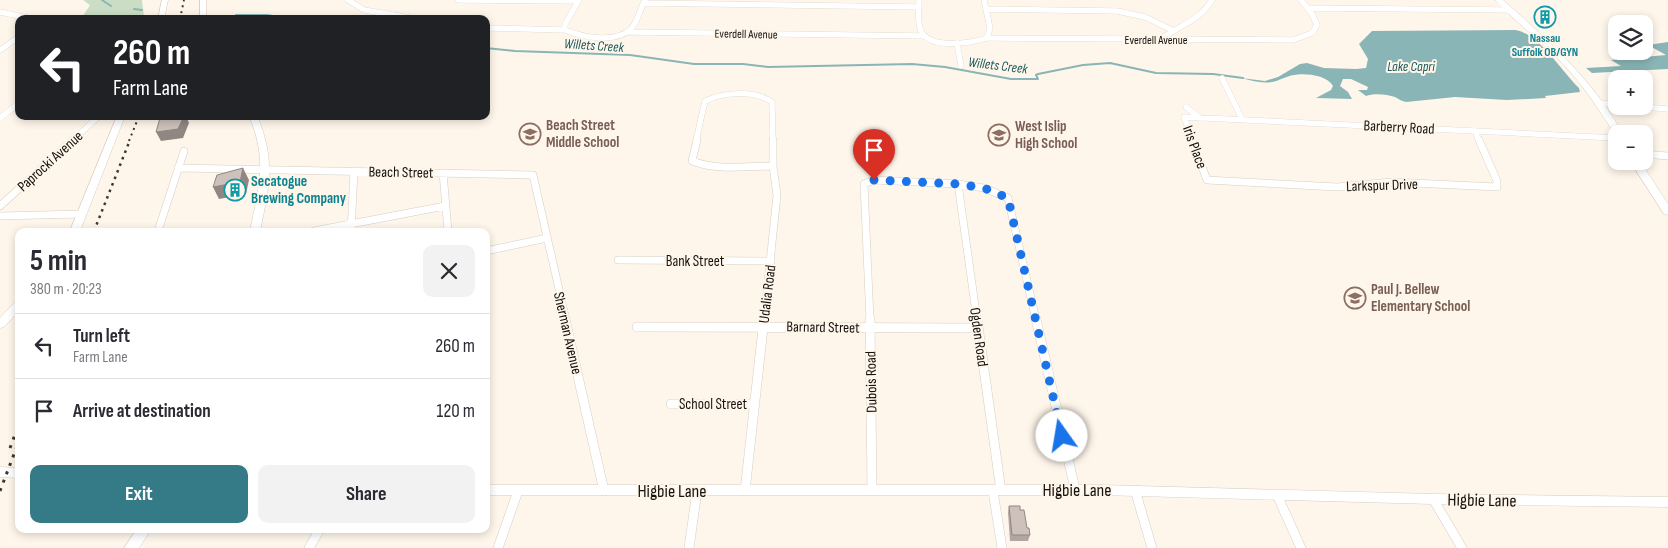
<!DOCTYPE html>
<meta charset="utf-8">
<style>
body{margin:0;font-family:"Sofia Sans Condensed",sans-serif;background:#f2f2f3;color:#2b2b33;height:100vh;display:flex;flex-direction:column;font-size:19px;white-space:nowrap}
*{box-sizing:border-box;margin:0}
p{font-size:16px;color:#7c7c81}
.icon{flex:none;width:28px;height:28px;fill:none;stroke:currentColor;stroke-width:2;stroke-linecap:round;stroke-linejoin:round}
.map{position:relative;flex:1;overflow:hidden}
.panel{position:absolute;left:15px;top:228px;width:475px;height:305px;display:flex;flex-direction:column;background:#fff;border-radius:10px;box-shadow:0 2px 8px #0003}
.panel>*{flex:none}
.hud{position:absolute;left:15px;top:15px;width:475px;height:105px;border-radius:10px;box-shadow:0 2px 8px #0003;background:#202124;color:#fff;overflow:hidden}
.tools{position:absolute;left:1608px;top:15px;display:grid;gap:10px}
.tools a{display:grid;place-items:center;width:45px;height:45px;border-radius:10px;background:#fff;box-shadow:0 2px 8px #0003;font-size:25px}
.pin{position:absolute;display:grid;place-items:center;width:42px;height:42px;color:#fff;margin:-51px -21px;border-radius:50% 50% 50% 0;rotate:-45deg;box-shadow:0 0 5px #0007}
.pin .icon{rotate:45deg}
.me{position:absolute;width:55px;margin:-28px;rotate:347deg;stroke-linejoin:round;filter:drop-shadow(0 0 4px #0008)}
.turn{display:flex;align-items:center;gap:18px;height:105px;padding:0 15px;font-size:22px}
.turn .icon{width:65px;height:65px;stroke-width:2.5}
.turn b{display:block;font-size:35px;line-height:42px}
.round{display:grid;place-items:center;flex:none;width:52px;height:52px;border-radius:10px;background:#f2f2f3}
.summary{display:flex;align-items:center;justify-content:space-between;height:85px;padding:0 15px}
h1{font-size:30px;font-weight:700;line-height:38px}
.primary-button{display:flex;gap:10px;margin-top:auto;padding:10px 15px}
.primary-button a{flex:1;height:58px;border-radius:10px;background:#357b87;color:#fff;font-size:20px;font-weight:700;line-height:58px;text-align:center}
.primary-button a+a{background:#f2f2f3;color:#2b2b33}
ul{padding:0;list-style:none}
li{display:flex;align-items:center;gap:15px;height:65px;padding:0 15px;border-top:1px solid #e1e1e2}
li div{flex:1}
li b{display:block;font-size:19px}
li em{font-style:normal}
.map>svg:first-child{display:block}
</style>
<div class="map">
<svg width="1668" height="548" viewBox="0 0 1668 548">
<rect width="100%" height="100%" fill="#fff6eb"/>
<path fill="#cbdec5" d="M83,0H142L144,17L139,19H81L90,5Z"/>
<path fill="#8ab5b6" d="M1515,30C1539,33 1562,72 1579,88L1580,92L1545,96L1546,98L1507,100L1455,97L1406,102C1401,101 1399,99 1395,97C1387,94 1373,93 1366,96L1358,90H1367L1368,87L1351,79H1343L1340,86L1348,92L1352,99L1316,98L1331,90L1333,86C1327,75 1305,73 1294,75C1286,76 1279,81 1272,82C1261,84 1251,80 1241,78L1265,81L1278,77L1300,64L1307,63L1324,68L1356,69L1366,68L1368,59L1359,44L1372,31Z
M1668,42V69L1592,73L1586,68L1621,66L1611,60L1666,55L1648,45Z"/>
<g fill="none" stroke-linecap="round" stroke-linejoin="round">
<path stroke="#8ab5b6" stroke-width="2" d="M102,0L111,6
M134,9L142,10
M236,15H267L291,19
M486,48L515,51L630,55L694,64H743L768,67L912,64L945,67L1011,79H1038L1036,75L1038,74L1083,65L1110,63L1156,73L1213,74L1243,78"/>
<g stroke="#d6cec3" stroke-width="6">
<path id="street-far2" d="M348,0L364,10L417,19
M458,0L578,1
M579,0L565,24V30C582,37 615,44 631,29C638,21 640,9 645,0
M919,0C919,9 917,22 921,31C930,50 971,43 987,38L1293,40L1312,33L1317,25L1312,14L1301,0
M984,0L990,28L987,38
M643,3L919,7
M1307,8L1509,10
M986,9L1117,11L1145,17L1172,30
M0,12L32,19
M486,28L565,30
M628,32L925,36
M1161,39C1179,26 1200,20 1212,0
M957,43L961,66
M0,50L19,37
M1222,78L1242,119
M1601,103L1616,105
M1631,106L1668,109
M1186,107L1200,118
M0,118L19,103
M1475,131L1616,138
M1475,131L1479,141
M72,141L99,116
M696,141L705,101C724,92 754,90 772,102L773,141
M1193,141L1184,117L1475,131"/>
</g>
<g stroke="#d6cec3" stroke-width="8">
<path id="street-far1" d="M697,140L692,161C717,171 747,166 773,166
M773,140V166
M1192,140L1207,180L1337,187L1392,182L1497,187V181L1479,140
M1644,154L1668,156
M178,168L533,175L566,320
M443,173L448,231
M958,184L977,320
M0,206L73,140
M0,216L81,214
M158,231L184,151
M314,231L445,206
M351,231L354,171
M486,251L547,238
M618,260L771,261
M764,320L777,195L773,166
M870,320L864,184L874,180L958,184L984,188L1008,198L1036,320"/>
</g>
<g stroke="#d6cec3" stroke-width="10">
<path id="street" d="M565,319L604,491
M870,319L872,491
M977,319L1001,491
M1036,319L1075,489
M637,327L978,328
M671,404H755
M1135,490L1152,548
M745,491L764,319
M993,491L1002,548
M1277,495L1301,548
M1433,499L1462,548
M309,548L320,529
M498,548L518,491
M689,548L697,491"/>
</g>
<g stroke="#d6cec3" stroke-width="1">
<path id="secondary" d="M162,0H168L164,19H158Z
M200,0H206V19H200Z
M117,116H125L80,231H70Z
M249,116H257C276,159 269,188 260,231H250C259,187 268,160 249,116Z
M19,301V311L4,327L0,328V318L15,302Z
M0,467L19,468V478L0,477Z
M486,485H1101L1433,494L1668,497V507L1433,504L1101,495H486Z
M137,529H151L139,548H124Z"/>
</g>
<g stroke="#d6cec3" stroke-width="1">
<path id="primary" d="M1495,0H1503C1549,41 1593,80 1623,134H1616V136C1599,110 1584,86 1563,64C1542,41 1516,23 1495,0Z
M1630,161H1640L1668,204V215L1664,214Z"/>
</g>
<use href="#street-far2" stroke="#fff" stroke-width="5.5"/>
<use href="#street-far1" stroke="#fff" stroke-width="7"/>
<use href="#street" stroke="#fff" stroke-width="9"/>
<use href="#secondary" fill="#fff" fill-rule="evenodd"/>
<use href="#primary" fill="#fff" fill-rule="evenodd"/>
<path stroke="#3b3732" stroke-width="2" stroke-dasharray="2 4" stroke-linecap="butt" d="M180,19L184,0
M129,141L139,116"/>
<path stroke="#3b3732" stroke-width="2.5" stroke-dasharray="2.5 4.5" stroke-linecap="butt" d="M94,231L130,140"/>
<path stroke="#3b3732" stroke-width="3" stroke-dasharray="3 6" stroke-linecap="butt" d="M10,448L19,424
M0,491L19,441"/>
</g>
<path fill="#b1a6a1" d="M1009,506L1020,510L1030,535L1028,541H1010L1008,512Z"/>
<path fill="#908783" d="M184,116H186L189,123L183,138L161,141L156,132Z
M243,168L249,180L246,194L219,199L213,187Z"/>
<path fill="#cec1bb" stroke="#908783" d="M169,116H184L178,129L156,132L160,118Z
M243,168L240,182L213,187L217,175Z
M1009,506H1020V510H1024L1027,528H1029L1030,535H1012Z"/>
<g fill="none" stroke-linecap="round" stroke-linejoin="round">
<path stroke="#1a73e8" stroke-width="9" stroke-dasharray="0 16.2" d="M874,180L958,184L984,188L1008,198L1062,436"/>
</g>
<defs>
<g id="building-ring" transform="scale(1.125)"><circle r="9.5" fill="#fff6eb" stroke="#0f9aa8" stroke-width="1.5"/><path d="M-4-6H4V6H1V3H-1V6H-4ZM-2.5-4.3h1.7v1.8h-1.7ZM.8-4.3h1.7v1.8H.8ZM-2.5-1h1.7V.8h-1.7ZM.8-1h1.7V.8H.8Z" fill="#0f9aa8"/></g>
<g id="school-ring" transform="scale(1.125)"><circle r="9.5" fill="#fff6eb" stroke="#8d6e63" stroke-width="1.5"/><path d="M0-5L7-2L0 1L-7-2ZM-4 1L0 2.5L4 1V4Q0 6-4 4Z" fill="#8d6e63"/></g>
</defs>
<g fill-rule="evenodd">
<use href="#building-ring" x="1545" y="17"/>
<use href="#school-ring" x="530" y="134"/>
<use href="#school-ring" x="999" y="135"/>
<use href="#building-ring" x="235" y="190"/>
<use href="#school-ring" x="1355" y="298"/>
</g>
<g text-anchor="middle" stroke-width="4" stroke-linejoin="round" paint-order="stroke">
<g font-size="12" fill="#15120e" stroke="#fff6eb">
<text transform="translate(746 34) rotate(1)" y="4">Everdell Avenue</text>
<text x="1156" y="44">Everdell Avenue</text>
</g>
<g font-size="12" font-weight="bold" fill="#0d838f" stroke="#fff6eb">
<text x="1545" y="42">Nassau<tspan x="1545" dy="14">Suffolk OB/GYN</tspan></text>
</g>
<g font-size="14" font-style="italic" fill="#1c595b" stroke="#fff6eb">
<text transform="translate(594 45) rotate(4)" y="5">Willets Creek</text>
<text transform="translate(998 65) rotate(7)" y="5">Willets Creek</text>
<text x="1411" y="71">Lake Capri</text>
</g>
<g font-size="15" font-weight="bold" fill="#785e54" stroke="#fff6eb" text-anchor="start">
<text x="546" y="130">Beach Street<tspan x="546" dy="17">Middle School</tspan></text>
<text x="1015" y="131">West Islip<tspan x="1015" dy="17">High School</tspan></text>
<text x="1371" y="294">Paul J. Bellew<tspan x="1371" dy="17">Elementary School</tspan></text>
</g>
<g font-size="15" fill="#15120e" stroke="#fff6eb">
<text transform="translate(1399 127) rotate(3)" y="5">Barberry Road</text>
<text transform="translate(1195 147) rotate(70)" y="5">Iris Place</text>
<text transform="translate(50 161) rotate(-42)" y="5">Paprocki Avenue</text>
<text transform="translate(401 172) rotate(1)" y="5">Beach Street</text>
<text transform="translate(1382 185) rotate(-2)" y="5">Larkspur Drive</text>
<text x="695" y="266">Bank Street</text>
<text transform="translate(767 294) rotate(-83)" y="5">Udalia Road</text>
<text transform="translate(823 327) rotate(1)" y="5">Barnard Street</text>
<text transform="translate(568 333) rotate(77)" y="5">Sherman Avenue</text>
<text transform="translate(979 337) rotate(82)" y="5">Ogden Road</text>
<text transform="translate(871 382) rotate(-91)" y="5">Dubois Road</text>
<text x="713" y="409">School Street</text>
</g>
<g font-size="15" font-weight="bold" fill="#0d838f" stroke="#fff6eb" text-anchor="start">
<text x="251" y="186">Secatogue<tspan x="251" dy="17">Brewing Company</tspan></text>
</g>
<g font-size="18" fill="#15120e" stroke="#fff6eb">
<text x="1077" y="496">Higbie Lane</text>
<text x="672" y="497">Higbie Lane</text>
<text transform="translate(1482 500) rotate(1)" y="6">Higbie Lane</text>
</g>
</g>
</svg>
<div class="tools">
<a><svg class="icon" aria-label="layers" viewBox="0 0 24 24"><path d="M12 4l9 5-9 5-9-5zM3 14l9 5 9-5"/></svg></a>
<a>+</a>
<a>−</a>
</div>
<div class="pin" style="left:874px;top:180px;background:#d93025"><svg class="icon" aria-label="arrive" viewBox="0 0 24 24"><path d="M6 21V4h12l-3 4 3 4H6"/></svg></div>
<svg class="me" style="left:1062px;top:436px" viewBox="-20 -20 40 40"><circle r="19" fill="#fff"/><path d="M0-13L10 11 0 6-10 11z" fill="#1a73e8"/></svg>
<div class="hud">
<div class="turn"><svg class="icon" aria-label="left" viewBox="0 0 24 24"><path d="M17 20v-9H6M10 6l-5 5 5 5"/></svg><div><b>260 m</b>Farm Lane</div></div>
</div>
<section class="panel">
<div class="summary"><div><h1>5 min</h1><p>380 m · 20:23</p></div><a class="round"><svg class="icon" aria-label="close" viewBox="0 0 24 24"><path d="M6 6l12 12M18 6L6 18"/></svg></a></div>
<ul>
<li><svg class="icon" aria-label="left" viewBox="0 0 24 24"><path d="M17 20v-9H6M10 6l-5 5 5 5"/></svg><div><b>Turn left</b><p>Farm Lane</p></div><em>260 m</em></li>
<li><svg class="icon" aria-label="arrive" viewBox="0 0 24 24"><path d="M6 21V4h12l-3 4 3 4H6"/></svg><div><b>Arrive at destination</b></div><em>120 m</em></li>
</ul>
<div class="primary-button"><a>Exit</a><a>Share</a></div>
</section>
</div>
